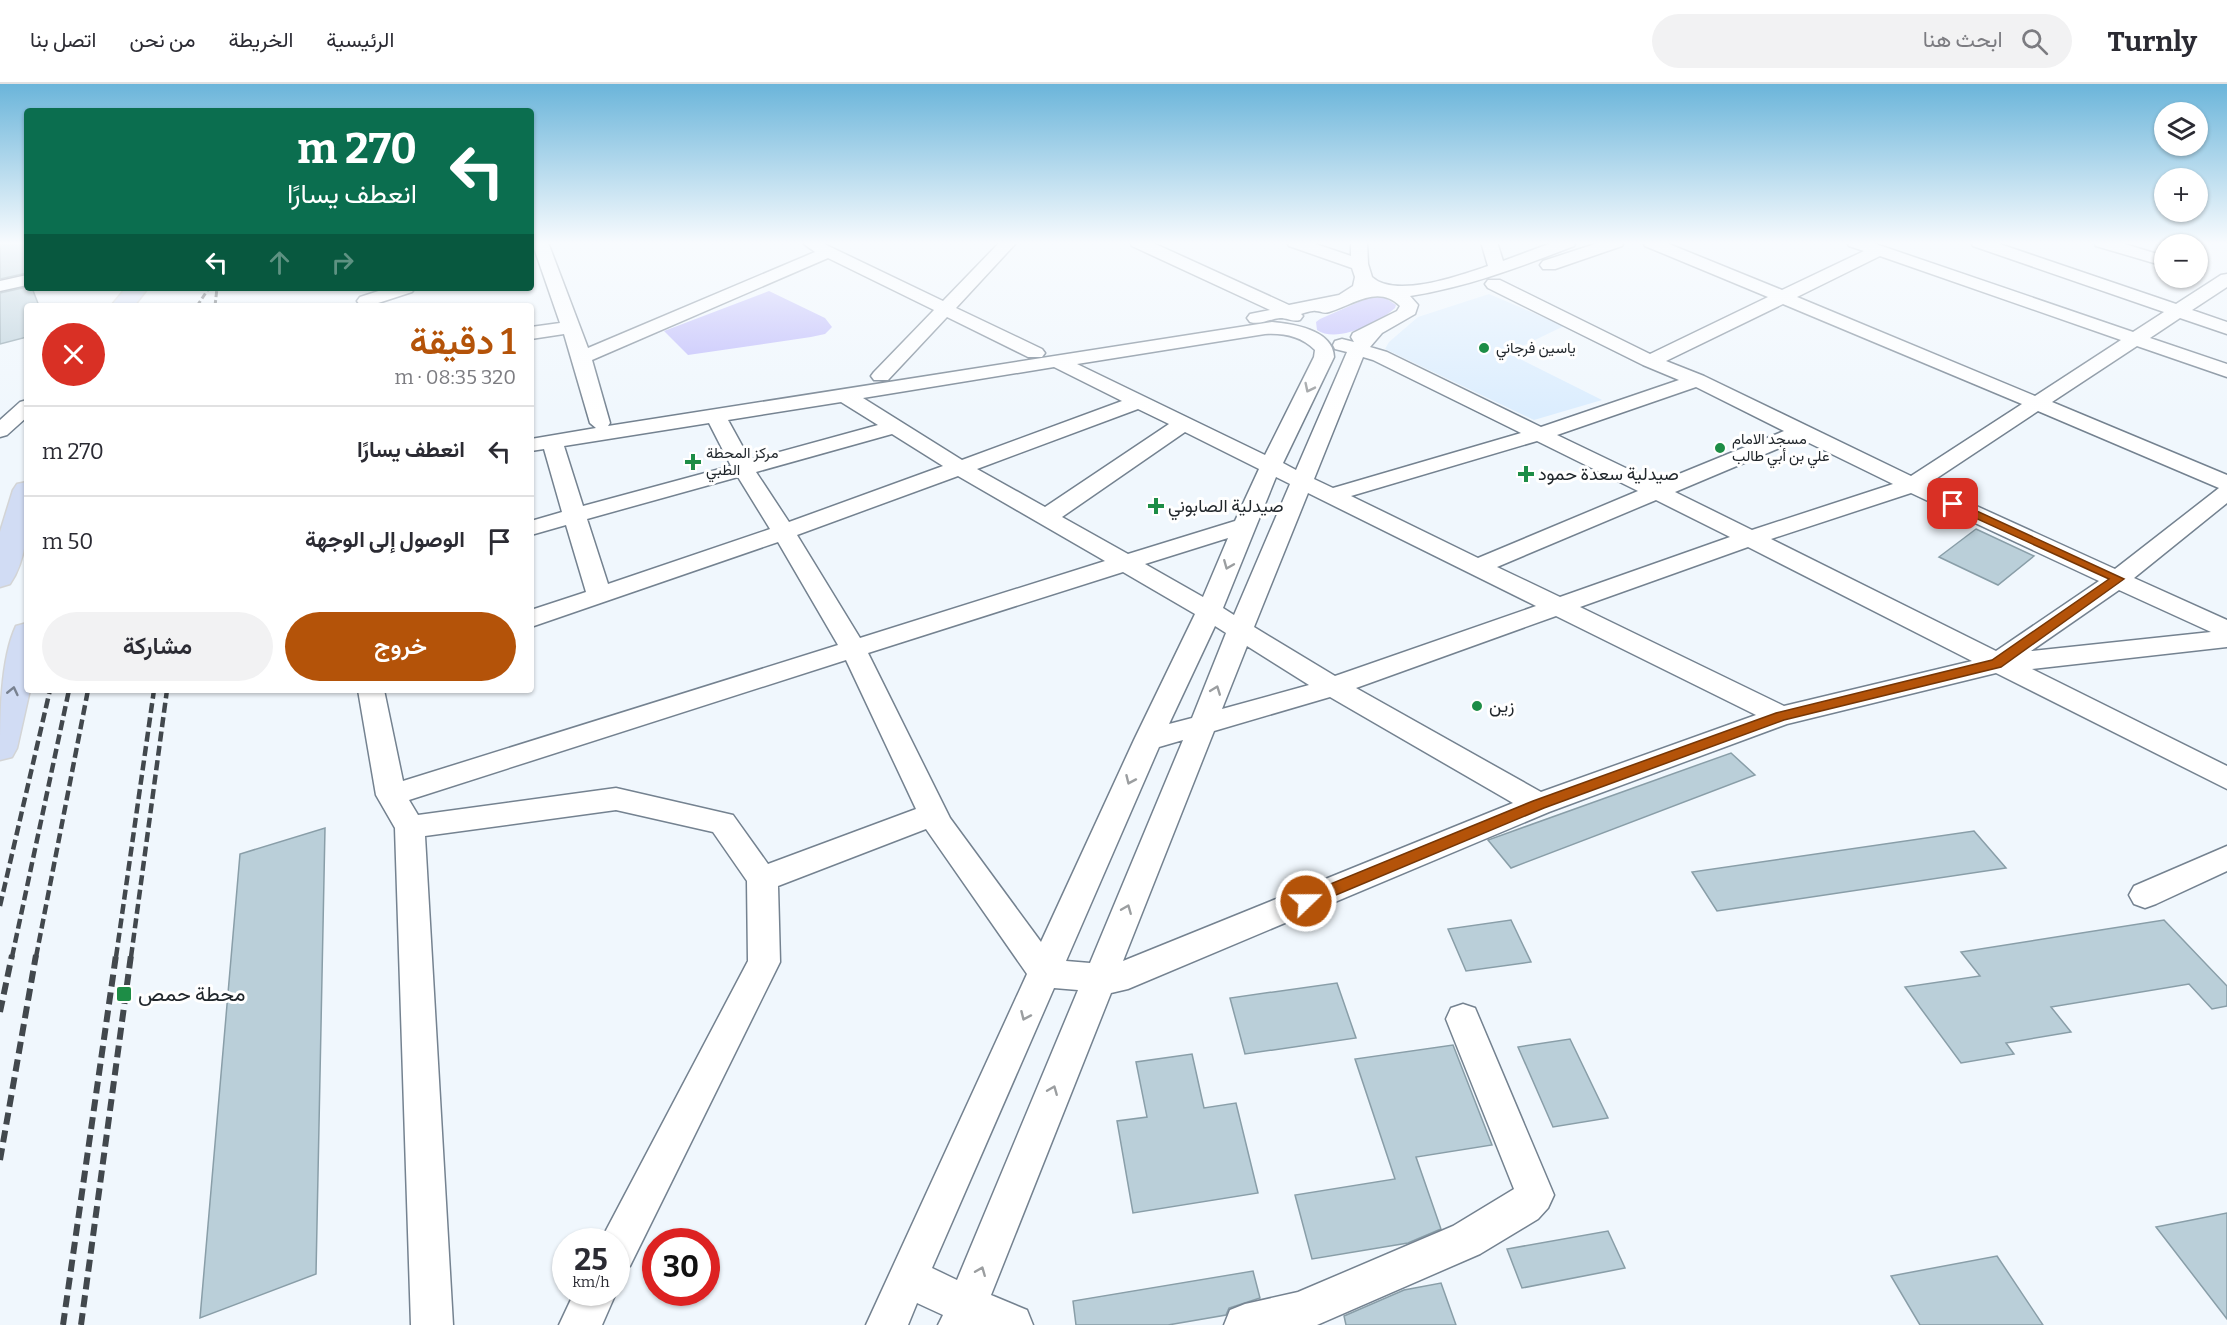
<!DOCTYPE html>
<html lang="ar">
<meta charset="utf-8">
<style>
body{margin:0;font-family:Bitter,Vazirmatn,serif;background:#f2f2f3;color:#2b2b33;direction:rtl;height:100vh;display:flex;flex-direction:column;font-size:22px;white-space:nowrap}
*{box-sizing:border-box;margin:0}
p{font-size:20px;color:#7c7c81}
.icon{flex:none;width:33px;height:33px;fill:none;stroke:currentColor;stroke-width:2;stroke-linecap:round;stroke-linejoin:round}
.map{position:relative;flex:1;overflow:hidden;direction:ltr}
.side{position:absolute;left:24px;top:219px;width:510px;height:390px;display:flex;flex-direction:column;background:#fff;border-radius:6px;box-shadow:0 2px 4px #0004;direction:rtl}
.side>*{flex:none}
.guide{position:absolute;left:24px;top:24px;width:510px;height:183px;border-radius:6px;box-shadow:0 2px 4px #0004;direction:rtl;background:#0b6e4f;color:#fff;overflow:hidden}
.buttons{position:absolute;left:2154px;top:18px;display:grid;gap:12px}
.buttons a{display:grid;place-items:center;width:54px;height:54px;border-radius:50%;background:#fff;box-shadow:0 2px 4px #0004;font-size:30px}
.speed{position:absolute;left:552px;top:1144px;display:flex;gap:12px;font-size:30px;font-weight:700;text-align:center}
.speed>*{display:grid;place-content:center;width:78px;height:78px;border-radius:50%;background:#fff;box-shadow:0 2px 4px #0004;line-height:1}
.speed small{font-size:15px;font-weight:400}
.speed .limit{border:9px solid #d22;background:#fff;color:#111}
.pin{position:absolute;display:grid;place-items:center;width:51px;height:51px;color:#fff;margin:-26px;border-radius:12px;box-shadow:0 3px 9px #0006}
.me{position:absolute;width:66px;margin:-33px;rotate:68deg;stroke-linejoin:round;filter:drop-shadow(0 0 4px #0008)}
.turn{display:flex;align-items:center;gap:21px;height:126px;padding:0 18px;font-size:27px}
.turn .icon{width:78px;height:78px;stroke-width:2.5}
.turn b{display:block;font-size:42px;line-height:51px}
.lanes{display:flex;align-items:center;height:57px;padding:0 18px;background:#0003;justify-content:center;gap:30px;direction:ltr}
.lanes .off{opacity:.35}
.round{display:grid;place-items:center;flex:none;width:63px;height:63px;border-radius:32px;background:#f2f2f3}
.summary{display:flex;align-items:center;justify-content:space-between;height:102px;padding:0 18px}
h1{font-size:36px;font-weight:600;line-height:45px;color:#b45309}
.primary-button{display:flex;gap:12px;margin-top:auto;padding:12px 18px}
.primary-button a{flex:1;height:69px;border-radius:36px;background:#b45309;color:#fff;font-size:24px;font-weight:600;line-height:69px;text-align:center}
.primary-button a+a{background:#f2f2f3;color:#2b2b33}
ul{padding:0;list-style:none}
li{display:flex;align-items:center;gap:18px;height:90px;padding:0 18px;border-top:2px solid #e1e1e2}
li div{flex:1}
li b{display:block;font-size:22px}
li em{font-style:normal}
header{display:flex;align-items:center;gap:36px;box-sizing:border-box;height:84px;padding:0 30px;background:#fff;border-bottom:2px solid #e1e1e2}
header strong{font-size:28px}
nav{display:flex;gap:33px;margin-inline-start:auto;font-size:21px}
.search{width:420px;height:54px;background:#f2f2f3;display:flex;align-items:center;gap:15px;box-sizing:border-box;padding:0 21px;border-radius:33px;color:#7c7c81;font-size:22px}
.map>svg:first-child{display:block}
</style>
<header>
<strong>Turnly</strong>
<div class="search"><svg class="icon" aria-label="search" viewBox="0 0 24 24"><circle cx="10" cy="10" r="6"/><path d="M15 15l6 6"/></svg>ابحث هنا</div>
<nav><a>الرئيسية</a><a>الخريطة</a><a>من نحن</a><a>اتصل بنا</a></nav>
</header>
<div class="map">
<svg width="2227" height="1241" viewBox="0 0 2227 1241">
<rect width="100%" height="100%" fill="#f0f7fd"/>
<path fill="#dbedfe" d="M1489,210L1564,242L1508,269L1602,316L1534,336L1385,265L1389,258L1418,233Z"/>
<path fill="#bdb9fb" d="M769,207L825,234L832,243L825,250L811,253L688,271L664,247Z
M1370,213H1384L1396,221L1395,224C1380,238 1337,260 1317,246L1316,238L1320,235Z"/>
<path fill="#bacfd9" stroke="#899ea8" stroke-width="1.5" d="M0,158H27V189L0,195Z
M27,203L32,204L39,222H27V253L0,260V209Z
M1976,445L2034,472L1998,501L1939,473Z
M1731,669L1755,691L1511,784L1488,756Z
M325,744L316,1190L200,1234L240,770Z
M1974,747L2006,784L1717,827L1692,788Z
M1511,836L1531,878L1466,887L1448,845Z
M2164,836L2227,902V922L2212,925L2189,900L2051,923L2071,948L2006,959L2014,970L1961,979L1905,903L1980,892L1961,868Z
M1337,899L1356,954L1245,970L1230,914Z
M1570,955L1608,1034L1553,1043L1518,963Z
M1453,961L1492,1061L1416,1073L1441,1145L1408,1159L1312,1175L1295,1111L1395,1095L1355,975Z
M1192,970L1204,1024L1236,1019L1258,1109L1133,1129L1117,1037L1147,1033L1136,978Z
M2227,1129V1235L2156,1143Z
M1608,1147L1625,1184L1522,1204L1507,1165Z
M1997,1172L2043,1241H1920L1891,1192Z
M1253,1187L1260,1214L1229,1224L1226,1231L1168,1241H1076L1073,1217Z
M1441,1199L1456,1241H1346L1344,1232L1404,1206Z"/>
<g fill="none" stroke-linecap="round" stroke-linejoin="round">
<g stroke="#748290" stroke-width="3">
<path id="street" d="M535,158H547L549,161L588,264L815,168L804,160L805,158H820L943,217L1000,158H1017L956,224L1042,265L1045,269L1042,273H1028L947,233L888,296H874L871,292L874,288L934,226L828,174L592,276L610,339L608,342L1272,238C1294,240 1333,246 1334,273L1283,379L1296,386L1347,268L1335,265L1333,261L1335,257L1342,255L1354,258L1351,253L1353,249L1397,227L1400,222C1378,200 1353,221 1329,228C1323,230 1321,227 1316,227C1312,226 1305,229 1301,230L1303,232L1300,236C1292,238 1288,234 1280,234C1270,235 1260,241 1250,238L1247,234L1250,230L1270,226L1132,162L1130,158H1151L1289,221L1339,211L1353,202L1355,193L1352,184L1289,162L1287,158H1310L1351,172V158H1367L1368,180L1372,193C1396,215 1461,191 1488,182L1481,158H1497L1503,177L1554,158H1576L1574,162C1520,183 1467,203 1410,212L1418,221L1415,230L1382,249L1370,263L1387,268L1541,343L1679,296L1643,281L1488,204L1485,200L1488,196H1500L1650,270L1768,213L1645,162L1643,158H1664L1782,206L1864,167L1849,162L1847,158H1870L2133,248L2164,228L1973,162L1971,158H1994L2176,220L2221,191L2227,190V203L2192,226L2227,238V250L2180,234L2150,254L2227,280V293L2137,262L2052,318L2227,391V419L2134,494L2227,536V563L2032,585L2227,682V705L1996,589L1787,640L1549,728L1128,905L1111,909L991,1211L1027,1226L1033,1241H938L943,1231L917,1219L908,1241H866L1027,890L926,745L778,802L780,878L630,1182L616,1187V1158H600L602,1154L748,877L747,797L713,748L616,726L425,752L453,1241H411L395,744L376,711L358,606H384L403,697L838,561L778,458L531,543V526L586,508L566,441L531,451V437L562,428L544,365L531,367V355L596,344L590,339L564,250L531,255V243L560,239L533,161ZM1880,172L2121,256L2035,312L1797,213ZM1783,220L2022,320L1911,392L1704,292L1666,277ZM1265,250C1284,249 1301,252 1315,266L1314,273L1265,371L1077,280ZM1363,273L1373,276L1521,349L1333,404L1314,395ZM1054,283L1122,317L962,376L863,314ZM1696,303L1784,347L1657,399L1557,351ZM841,318L878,341L750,376L728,336ZM1138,325L1169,340L1045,423L977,385ZM2038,327L2219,404L2115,485L1928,400ZM709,339L731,382L583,422L564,362ZM1185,348L1259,385L1235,437L1128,470L1062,433ZM892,350L943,382L789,438L756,388ZM1801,355L1893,400L1752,446L1675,408ZM1537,357L1638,407L1478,474L1351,412ZM958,392L1105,477L860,554L797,451ZM738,393L770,445L608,500L587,435ZM1276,393L1290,400L1234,531L1223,524ZM1308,409L1536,522L1335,592L1254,543ZM1911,409L2099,497L1996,567L1771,455ZM1656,416L1730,453L1560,513L1497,483ZM1228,454L1203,513L1145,480ZM1748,463L1972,577L1784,622L1580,523ZM1123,488L1195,530L1134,656L1041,858L950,734L868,569ZM2119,506L2211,548L2031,567ZM1556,532L1756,631L1541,708L1356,604ZM1215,542L1226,549L1192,634L1169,640ZM1247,562L1309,601L1222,625ZM846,576L916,725L768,780L733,731L616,704L418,731L409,716ZM1330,613L1513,719L1123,877L1214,647ZM1183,656L1090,879L1066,877L1159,663ZM1054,904L1078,906L957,1196L932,1184Z
M1601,158H1624L1622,162L1555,185H1543L1540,181L1543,177Z
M2094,158H2118L2164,172V182L2096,162Z
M27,191V201L0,207V197Z
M388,204H415L412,208L372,221H360L357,217L360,213Z
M27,316V333L7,351L0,353V336L20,318Z
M2227,762V787L2156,820L2145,824L2134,820L2129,811L2134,802Z
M1463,920L1475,924L1554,1111L1548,1124L1538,1135L1480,1170L1317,1241H1224L1230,1226L1245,1220L1298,1208L1453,1142L1514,1105L1446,935L1451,924Z
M574,1209H616L602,1241H559Z"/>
</g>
<g stroke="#d3d4d5" stroke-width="3">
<path id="primary" d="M126,204H148L134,222H111Z
M27,398C27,432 30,471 10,500L0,503V448L13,406L17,400Z
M27,539V606H30L17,664L12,673L0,676C0,637 0,576 16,542Z"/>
</g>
<use href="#street" fill="#fff" fill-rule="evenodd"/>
<use href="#primary" fill="#d1dcf4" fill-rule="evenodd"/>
<path stroke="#42484d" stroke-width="3" stroke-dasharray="6 3" stroke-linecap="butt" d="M197,222L209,204
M215,222L217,204"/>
<path stroke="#42484d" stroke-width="4.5" stroke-dasharray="10 4.5" stroke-linecap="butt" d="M0,822L50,606
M12,873L69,606
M36,873L88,606
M116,873L154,606
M131,873L167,606"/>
<path stroke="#42484d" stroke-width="6" stroke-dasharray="12 6" stroke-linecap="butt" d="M0,928L12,871
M0,1076L36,871
M63,1241L116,871
M81,1241L131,871"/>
</g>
<defs><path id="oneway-chevron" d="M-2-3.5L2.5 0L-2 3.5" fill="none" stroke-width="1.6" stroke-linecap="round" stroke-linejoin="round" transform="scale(1.5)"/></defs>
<g stroke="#9b9ea0">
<use href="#oneway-chevron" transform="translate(1309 304) rotate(116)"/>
<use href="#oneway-chevron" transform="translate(1228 481) rotate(112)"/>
<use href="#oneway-chevron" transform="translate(1216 606) rotate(-69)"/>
<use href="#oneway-chevron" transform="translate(1130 696) rotate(114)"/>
<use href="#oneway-chevron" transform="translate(1127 825) rotate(-68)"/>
<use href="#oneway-chevron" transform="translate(1025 932) rotate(114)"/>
<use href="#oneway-chevron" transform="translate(1053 1006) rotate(-68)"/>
<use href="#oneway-chevron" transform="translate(981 1187) rotate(-68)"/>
</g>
<use stroke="#798290" href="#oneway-chevron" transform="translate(13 607) rotate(-77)"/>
<linearGradient id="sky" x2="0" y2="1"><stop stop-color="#6bb5da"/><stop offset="0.48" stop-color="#f8fbfe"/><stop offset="1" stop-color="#f8fbfe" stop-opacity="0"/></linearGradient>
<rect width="2227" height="331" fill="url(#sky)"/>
<path fill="#b45309" stroke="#753606" stroke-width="1.5" d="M1953,416L2124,495L2001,583L1784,636L1544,724L1312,821L1306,823L1301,821L1298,817L1301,812L1533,717L1776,629L1992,576L2109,495L1949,422V417Z"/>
<g fill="#1d8d46" stroke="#fff" stroke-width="2">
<circle cx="1484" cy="264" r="6"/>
<circle cx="1720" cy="364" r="6"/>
<path d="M690 369h6v6h6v6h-6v6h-6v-6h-6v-6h6z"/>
<path d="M1523 381h6v6h6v6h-6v6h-6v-6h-6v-6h6z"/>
<path d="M1153 413h6v6h6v6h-6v6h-6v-6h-6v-6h6z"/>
<circle cx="1477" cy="622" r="6"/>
<rect x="116" y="902" width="16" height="16" rx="3"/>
</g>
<g text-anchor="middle" stroke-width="6" stroke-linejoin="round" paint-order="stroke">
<g font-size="15" fill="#21272c" stroke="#fff" text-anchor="start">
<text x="1496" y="269">ياسين فرجاني</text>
<text x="1732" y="360">مسجد الامام<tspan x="1732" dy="17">علي بن أبي طالب</tspan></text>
<text x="706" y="374">مركز المحطة<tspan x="706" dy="17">الطبي</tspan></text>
</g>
<g font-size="18" fill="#21272c" stroke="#fff" text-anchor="start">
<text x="1538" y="396">صيدلية سعدة حمود</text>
<text x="1168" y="428">صيدلية الصابوني</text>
<text x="1489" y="628">زين</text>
</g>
<g font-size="21" fill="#21272c" stroke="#fff" text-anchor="start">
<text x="138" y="917">محطة حمص</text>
</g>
</g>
</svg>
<div class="buttons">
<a><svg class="icon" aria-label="layers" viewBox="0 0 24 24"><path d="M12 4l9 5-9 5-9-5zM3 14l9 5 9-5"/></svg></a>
<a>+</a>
<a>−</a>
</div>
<div class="speed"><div>25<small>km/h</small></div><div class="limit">30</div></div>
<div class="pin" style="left:1953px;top:420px;background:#d93025"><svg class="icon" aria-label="arrive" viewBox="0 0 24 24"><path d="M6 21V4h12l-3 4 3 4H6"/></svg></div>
<svg class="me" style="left:1306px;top:817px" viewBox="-20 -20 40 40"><circle r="17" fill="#b45309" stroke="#fff" stroke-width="3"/><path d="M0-11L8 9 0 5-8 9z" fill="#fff"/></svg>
<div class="guide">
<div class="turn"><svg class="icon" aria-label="left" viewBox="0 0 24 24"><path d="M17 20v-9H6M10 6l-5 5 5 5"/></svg><div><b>270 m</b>انعطف يسارًا</div></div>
<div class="lanes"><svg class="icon" aria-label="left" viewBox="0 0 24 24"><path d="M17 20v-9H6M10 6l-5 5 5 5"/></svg><svg class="icon off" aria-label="ahead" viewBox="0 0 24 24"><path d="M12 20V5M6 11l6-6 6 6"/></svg><svg class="icon off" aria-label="right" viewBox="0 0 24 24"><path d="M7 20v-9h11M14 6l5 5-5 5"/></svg></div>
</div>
<section class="side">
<div class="summary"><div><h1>1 دقيقة</h1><p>320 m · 08:35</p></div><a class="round" style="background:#d93025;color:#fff"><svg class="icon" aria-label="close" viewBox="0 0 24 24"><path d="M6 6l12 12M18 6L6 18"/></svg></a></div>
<ul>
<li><svg class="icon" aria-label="left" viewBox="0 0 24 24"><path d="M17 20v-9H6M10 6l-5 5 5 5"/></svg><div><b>انعطف يسارًا</b></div><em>270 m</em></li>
<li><svg class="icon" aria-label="arrive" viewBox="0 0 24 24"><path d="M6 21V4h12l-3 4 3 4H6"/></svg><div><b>الوصول إلى الوجهة</b></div><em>50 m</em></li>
</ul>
<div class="primary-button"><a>خروج</a><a>مشاركة</a></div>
</section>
</div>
